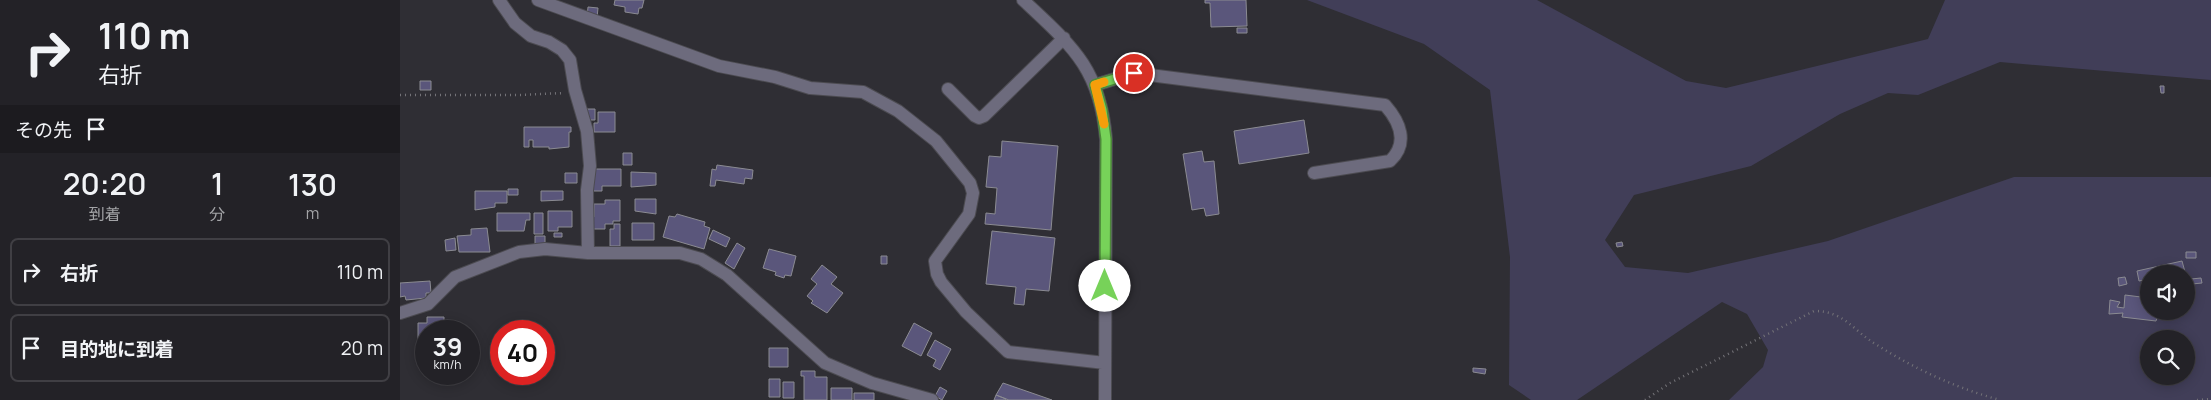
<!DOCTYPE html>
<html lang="ja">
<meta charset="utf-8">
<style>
body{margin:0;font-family:Manrope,"Noto Sans JP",sans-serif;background:#2f2f33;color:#f1f3f6;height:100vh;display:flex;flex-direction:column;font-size:19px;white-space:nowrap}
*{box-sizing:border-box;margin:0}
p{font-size:16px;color:#a3a4a7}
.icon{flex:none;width:28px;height:28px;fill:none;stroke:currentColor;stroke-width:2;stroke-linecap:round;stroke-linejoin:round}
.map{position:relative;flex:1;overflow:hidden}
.side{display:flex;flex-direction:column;background:#232227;width:400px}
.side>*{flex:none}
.top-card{background:#232227;color:#f1f3f6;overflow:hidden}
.controls{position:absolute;left:1740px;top:265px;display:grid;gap:10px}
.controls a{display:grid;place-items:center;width:55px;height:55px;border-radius:50%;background:#232227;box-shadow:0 2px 12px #0003,0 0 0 1px #403f44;font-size:25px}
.speed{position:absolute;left:15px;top:320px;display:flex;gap:10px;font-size:25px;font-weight:700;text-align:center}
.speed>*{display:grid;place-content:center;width:65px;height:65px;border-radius:50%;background:#232227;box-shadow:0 2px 12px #0003,0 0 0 1px #403f44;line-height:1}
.speed small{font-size:12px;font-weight:400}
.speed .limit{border:8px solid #d22;background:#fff;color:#111}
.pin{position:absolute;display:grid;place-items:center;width:42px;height:42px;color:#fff;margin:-21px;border:2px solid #fff;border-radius:50%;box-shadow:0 1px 5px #0007}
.me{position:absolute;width:55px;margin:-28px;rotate:0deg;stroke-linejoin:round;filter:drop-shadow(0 0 4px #0008)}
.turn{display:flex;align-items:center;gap:18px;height:105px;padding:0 15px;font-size:22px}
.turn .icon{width:65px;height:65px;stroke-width:2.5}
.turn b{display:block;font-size:35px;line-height:42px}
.then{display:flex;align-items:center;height:48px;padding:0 15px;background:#0003;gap:10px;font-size:19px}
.eta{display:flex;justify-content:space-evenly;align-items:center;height:85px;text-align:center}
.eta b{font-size:30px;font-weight:600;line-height:35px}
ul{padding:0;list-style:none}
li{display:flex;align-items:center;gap:15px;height:68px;margin:0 10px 8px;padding:0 5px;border:2px solid #403f44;border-radius:8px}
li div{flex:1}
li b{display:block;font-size:19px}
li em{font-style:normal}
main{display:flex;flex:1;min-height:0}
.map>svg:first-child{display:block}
</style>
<main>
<section class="side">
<div class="top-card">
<div class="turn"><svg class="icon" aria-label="right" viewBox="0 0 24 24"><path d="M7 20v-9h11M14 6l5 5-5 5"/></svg><div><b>110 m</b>右折</div></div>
<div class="then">その先<svg class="icon" aria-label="arrive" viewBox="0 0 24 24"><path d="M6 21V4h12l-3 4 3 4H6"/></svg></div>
</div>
<div class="eta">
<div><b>20:20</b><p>到着</p></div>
<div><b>1</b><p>分</p></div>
<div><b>130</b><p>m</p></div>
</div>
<ul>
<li><svg class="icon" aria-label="right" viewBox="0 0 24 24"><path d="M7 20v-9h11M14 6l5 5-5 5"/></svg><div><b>右折</b></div><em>110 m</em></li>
<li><svg class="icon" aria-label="arrive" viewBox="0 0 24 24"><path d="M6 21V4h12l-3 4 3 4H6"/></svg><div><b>目的地に到着</b></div><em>20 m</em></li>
</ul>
</section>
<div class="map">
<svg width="1811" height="400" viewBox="0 0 1811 400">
<rect width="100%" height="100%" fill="#2f2e34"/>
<path fill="#413e58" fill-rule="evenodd" d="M907,0H1137L1286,81L1326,88L1528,39L1545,0H1811V80L1600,62L1518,95L1488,93L1440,114L1351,166L1234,195L1205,240L1225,267L1288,273L1428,241L1614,177H1811V400H1329L1363,367L1368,350L1347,314L1322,302L1177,400H1131L1109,385L1110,257L1090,90L1024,44ZM1749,274H1786V311H1749ZM1749,339H1786V376H1749Z"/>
<path fill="#5a567b" stroke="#8b8b92" d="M215,0H244L242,8H239L238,14L225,12V7L214,5Z
M805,0H846L847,26L811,27L810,3H805Z
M188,7L198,8L197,18L187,17Z
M837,28H847V33H837Z
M20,81H31V90H20Z
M1760,86H1764V93H1761Z
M186,109H195V120H188Z
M198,112H215V132H194V123H198Z
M904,120L909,153L839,164L834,131Z
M124,127H171V132H169V147L149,149V147H133V140H129V147H124Z
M602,141L658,146L651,230L585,224L586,213L595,214L597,188L586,187L589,156L601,157Z
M802,151L804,162L814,161L819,214L806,216L804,208L792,210L783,154Z
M223,153H232V165H223Z
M317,165L353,170L352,179L345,178L344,184L316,180L315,186H310L312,169L316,170Z
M192,169H221V186H202V191H192Z
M231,172L256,173V185L231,187Z
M165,173H177V183H165Z
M108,189H118V195H108Z
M75,191H107V203H95V207L75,210Z
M141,191H163V200L141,201Z
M235,199H256V214L235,211Z
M205,200H220V221H213V224H205V229H191V217H194V204H205Z
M148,211H172V227H158V231H148Z
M97,213H130V220H126L124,231H97Z
M134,213H143V234H134Z
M277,214L305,222L304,226L310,228L304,249L263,237L269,216L275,217Z
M232,223H254V240H232Z
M214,224H220V246H210V229H214Z
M87,228L90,252H59L57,236L71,235V229Z
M313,230L330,238L326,247L309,239Z
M592,231L655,238L649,291L626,289L624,305L614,304L616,287L586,284Z
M154,233H162V237H154Z
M135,236H145V244H135Z
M55,238L56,250L46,251L45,240Z
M1222,242L1223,246L1217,247L1216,243Z
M337,243L345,248L334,269L325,263Z
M369,249L396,256L391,276L385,275L384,278L375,275L376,272L363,268Z
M1786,252H1796V258H1786Z
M481,256H487V264H481Z
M1782,261L1785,272L1749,274V279L1739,281L1737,271Z
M422,265L437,277L431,284L443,293L427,313L411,303L413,301L407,296L417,284L411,279Z
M1725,277L1727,284L1719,286L1718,278Z
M1801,278L1802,283L1792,284L1791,279Z
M30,281L31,293H26V298L6,300L5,296L0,297V283Z
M1725,295L1749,298V311H1759L1756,321L1722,317L1723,313L1709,314L1710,300L1720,302L1717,307L1724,308Z
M27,317H44V331H26V339H18V323H27Z
M514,323L532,333L521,356L502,346Z
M535,340L551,349L540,370L533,366L536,360L527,355Z
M369,348H388V367H369Z
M1073,368L1086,369L1085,374L1073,372Z
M401,371H415V377H427V400H404V376H401Z
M369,379H380V397H369Z
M383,382H394V398H383Z
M603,383L652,400H609L596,395Z
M540,387L547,391L542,400L535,396Z
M431,388H452V400H431Z
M454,393H474V400H454Z
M596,395L606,399V400H594Z"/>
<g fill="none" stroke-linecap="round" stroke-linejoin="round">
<g stroke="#4c4b51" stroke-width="14">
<path id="minor" d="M99,0L115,23L131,36L149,42L162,50L170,60L175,90L187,131L190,166L187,190L188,253
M138,0L319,66L375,77L410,88L463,92L498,111L536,141L570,183L573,193L569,214L535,261L537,274L541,282L566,312L608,352L705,363
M623,0C672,46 700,68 706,139L705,400
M695,85L734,73L985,105C1000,122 1009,143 990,161L914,173
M548,89L575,116L579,118L584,116L664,38
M0,313L28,304L55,277L119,252L145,249L188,253H280L301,259L327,275L425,363L472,383L532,400"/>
</g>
<path stroke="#747378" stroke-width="2.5" stroke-dasharray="1 4" stroke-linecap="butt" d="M0,95H119L164,93
M1245,400L1270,383L1414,311C1445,311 1453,331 1477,345C1515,369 1556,388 1600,400
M1797,400L1811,399"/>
<use href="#minor" stroke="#6d6b7d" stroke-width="12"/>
</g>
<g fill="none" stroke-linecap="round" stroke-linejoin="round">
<g stroke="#4d883a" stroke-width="12">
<path id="route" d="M705,286L706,139L702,110L695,85L734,73"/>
</g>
<use href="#route" stroke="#77d259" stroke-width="9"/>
<path stroke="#f59e0b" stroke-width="9" d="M704,82L695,85L704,124"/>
</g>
</svg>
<div class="controls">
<a><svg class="icon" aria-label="sound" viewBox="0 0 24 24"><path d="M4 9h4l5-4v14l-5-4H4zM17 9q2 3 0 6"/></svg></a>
<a><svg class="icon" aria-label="search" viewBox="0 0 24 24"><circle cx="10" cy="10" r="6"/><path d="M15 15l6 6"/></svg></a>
</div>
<div class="speed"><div>39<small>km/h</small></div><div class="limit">40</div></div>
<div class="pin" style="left:734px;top:73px;background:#d93025"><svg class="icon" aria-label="arrive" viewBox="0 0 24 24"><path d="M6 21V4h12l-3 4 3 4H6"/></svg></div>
<svg class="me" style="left:705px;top:286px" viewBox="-20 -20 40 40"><circle r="19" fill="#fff"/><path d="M0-13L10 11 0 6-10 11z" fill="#77d259"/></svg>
</div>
</main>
